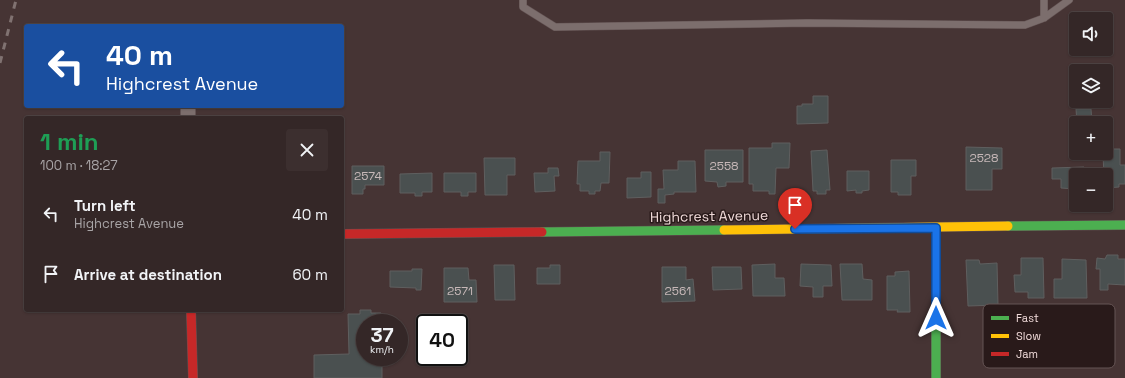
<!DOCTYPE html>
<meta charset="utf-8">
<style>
body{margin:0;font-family:"Space Grotesk",sans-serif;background:#3c2f2f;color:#f1f3f6;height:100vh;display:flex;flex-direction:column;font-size:15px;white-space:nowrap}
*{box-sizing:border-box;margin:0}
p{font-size:13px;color:#a9a5a7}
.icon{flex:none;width:22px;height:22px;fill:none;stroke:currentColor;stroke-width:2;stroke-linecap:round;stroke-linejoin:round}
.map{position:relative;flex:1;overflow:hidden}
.sheet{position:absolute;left:24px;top:116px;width:320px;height:196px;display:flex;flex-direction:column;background:#342727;border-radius:4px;box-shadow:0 1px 3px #0004,0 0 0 1px #4e4444}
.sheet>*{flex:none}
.top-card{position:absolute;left:24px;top:24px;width:320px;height:84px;border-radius:4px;box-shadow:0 1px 3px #0004,0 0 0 1px #4e4444;background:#1a4fa0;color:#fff;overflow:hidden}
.fabs{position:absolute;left:1069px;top:12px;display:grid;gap:8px}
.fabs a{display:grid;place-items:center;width:44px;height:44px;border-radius:4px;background:#342727;box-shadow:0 1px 3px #0004,0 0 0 1px #4e4444;font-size:20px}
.speed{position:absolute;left:356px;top:314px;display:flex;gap:8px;font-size:20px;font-weight:700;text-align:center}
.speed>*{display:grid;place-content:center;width:52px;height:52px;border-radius:50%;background:#342727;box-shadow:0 1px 3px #0004,0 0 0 1px #4e4444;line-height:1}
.speed small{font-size:10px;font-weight:400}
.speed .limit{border:2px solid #111;border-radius:6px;background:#fff;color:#111}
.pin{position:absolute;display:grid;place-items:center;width:34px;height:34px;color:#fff;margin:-41px -17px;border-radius:50% 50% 50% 0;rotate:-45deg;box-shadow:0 0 4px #0007}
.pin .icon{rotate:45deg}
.me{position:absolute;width:44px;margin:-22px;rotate:0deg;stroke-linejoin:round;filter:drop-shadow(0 0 3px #0008)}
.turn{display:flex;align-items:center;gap:14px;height:84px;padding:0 16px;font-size:18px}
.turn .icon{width:52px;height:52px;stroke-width:2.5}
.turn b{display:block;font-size:28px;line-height:34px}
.round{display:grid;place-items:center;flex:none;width:42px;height:42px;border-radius:4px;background:#3c2f2f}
.headline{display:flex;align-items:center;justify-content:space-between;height:68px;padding:0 16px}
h1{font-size:24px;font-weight:800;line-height:30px;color:#1e9e55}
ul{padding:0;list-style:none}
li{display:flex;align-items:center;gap:12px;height:60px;padding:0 16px}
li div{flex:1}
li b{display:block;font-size:15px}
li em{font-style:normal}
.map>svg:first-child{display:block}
</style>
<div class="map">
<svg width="1125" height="378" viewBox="0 0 1125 378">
<rect width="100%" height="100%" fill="#463434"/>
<path fill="#4a5050" stroke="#5f5f5f" d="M813,96H828V123L797,124V106H802V104H813Z
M1076,109H1091L1092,123H1077Z
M772,143H790L789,168H776L775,194H769V191H753V184H749V148H772Z
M966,147L1002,148V169H992V190H966Z
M1106,149H1120V165H1125V184H1119V187L1106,188V175H1104L1103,155H1101V153H1106Z
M705,150H743V182H726V186L718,187L717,182L705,181Z
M827,150L830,190H826V194H817V191H813L811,151Z
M600,152H610L609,183H601L600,191H595V194H589V191H580V184H577L578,161H600Z
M484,158H515V175H507V195H485Z
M891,160H916V176H911V195H898V192H891Z
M678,161H695L696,192H674V194L665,195V203H658V189H664L663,170H678Z
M352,166H384V185H365V189H363V194H352Z
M1084,167V175H1076V189L1061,188V179H1052V168Z
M548,168H558L559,176H554L555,191L535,192L534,173H548Z
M847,171H869V190L862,191V193H856V190L847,191Z
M641,172H651V197L627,198V178H641Z
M432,173V192H422V196H415V193H400V174Z
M444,173H476V192H468V196H461V192H444Z
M1107,255H1118V259H1125V285L1108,284V290H1100V269H1096L1097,258L1105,259Z
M1021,258H1043L1044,298H1028V292H1015L1014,275H1021Z
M1062,259L1086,260L1087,298H1054V279H1062Z
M966,260H979L980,264L997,263L998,305L968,306Z
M775,264V278H784L785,296H753L752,265Z
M801,264L831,265L832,286H823V297H813V287L800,286Z
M840,264H862L863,279L872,280V300H842Z
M494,265H514L515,300H495Z
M550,265H560V284H537V268H550Z
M662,267H686V280L693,279L695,301L662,302Z
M712,267H741L742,289L713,290Z
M444,268H468L469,280H476L477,302H444Z
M412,269H422L421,290H416V288L390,287V271H412Z
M909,271L910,312H897L898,310H887V276H895V272Z
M360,310H371V313H381V323H365V357H382V378H314V355L349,354L348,314H360Z"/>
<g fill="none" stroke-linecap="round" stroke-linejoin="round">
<g stroke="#635353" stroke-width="8">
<path id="lane" d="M523,0V7L555,27L807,23L1025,25L1044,18L1069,0
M1044,0V18"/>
</g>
<g stroke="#635353" stroke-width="16">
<path id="street" d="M188,106V118"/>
</g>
<g stroke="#635353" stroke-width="10">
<path id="fast" d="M1008,226L1125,225
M936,228V378
M542,232L724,230"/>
</g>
<g stroke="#635353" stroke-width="10">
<path id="slow" d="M724,230L1008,226"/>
</g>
<g stroke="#635353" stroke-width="10">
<path id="jam" d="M342,234L542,232
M191,310L193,378"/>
</g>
<use href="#lane" stroke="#7c6e6d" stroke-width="7"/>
<use href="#street" stroke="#7c6e6d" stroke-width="14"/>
<use href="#fast" stroke="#4caf50" stroke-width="9"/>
<use href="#slow" stroke="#ffc107" stroke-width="9"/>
<use href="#jam" stroke="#c62828" stroke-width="9"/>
<path stroke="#807271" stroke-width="3" stroke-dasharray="7 7" stroke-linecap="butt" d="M0,63L16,0"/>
</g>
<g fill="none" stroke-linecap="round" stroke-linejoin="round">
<g stroke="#114b97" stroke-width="10">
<path id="route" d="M795,229L936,228V318"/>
</g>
<use href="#route" stroke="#1a73e8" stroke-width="7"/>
</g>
<g text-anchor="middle" stroke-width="3" stroke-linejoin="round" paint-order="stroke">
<g font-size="12" fill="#c7b8b8">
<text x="984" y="162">2528</text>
<text x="724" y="170">2558</text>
<text x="368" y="180">2574</text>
<text x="460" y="295">2571</text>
<text x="678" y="295">2561</text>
</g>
<g font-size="14" fill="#f1dbda" stroke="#291a1a">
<text transform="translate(709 216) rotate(-1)" y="5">Highcrest Avenue</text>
</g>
</g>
<rect x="983" y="304" width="132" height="64" rx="6" fill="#291a1a" stroke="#655454" stroke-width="1"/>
<rect x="991" y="316" width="18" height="4" fill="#4caf50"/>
<rect x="991" y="334" width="18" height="4" fill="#ffc107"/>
<rect x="991" y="352" width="18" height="4" fill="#c62828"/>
<g font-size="11" fill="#f1dbda">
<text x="1016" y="322">Fast</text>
<text x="1016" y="340">Slow</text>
<text x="1016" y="358">Jam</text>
</g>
</svg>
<div class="fabs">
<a><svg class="icon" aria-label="sound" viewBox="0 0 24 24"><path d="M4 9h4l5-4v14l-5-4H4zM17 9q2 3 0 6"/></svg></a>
<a><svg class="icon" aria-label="layers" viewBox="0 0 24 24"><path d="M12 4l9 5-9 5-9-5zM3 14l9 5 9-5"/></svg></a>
<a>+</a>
<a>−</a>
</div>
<div class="speed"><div>37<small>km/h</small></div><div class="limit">40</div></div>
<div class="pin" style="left:795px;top:229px;background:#d93025"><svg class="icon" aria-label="arrive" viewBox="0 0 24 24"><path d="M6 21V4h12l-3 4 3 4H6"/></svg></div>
<svg class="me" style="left:936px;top:318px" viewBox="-20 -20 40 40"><path d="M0-17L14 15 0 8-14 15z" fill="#1a73e8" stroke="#fff" stroke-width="4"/></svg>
<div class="top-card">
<div class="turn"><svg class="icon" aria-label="left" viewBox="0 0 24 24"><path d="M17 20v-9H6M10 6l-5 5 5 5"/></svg><div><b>40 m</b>Highcrest Avenue</div></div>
</div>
<section class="sheet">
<div class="headline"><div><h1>1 min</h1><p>100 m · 18:27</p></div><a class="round"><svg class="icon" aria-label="close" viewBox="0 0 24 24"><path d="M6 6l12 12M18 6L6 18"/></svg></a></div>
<ul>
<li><svg class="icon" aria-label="left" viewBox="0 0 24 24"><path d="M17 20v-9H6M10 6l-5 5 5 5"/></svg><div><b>Turn left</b><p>Highcrest Avenue</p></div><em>40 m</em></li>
<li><svg class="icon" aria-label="arrive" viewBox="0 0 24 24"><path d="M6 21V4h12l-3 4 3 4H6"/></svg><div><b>Arrive at destination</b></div><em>60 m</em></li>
</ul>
</section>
</div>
